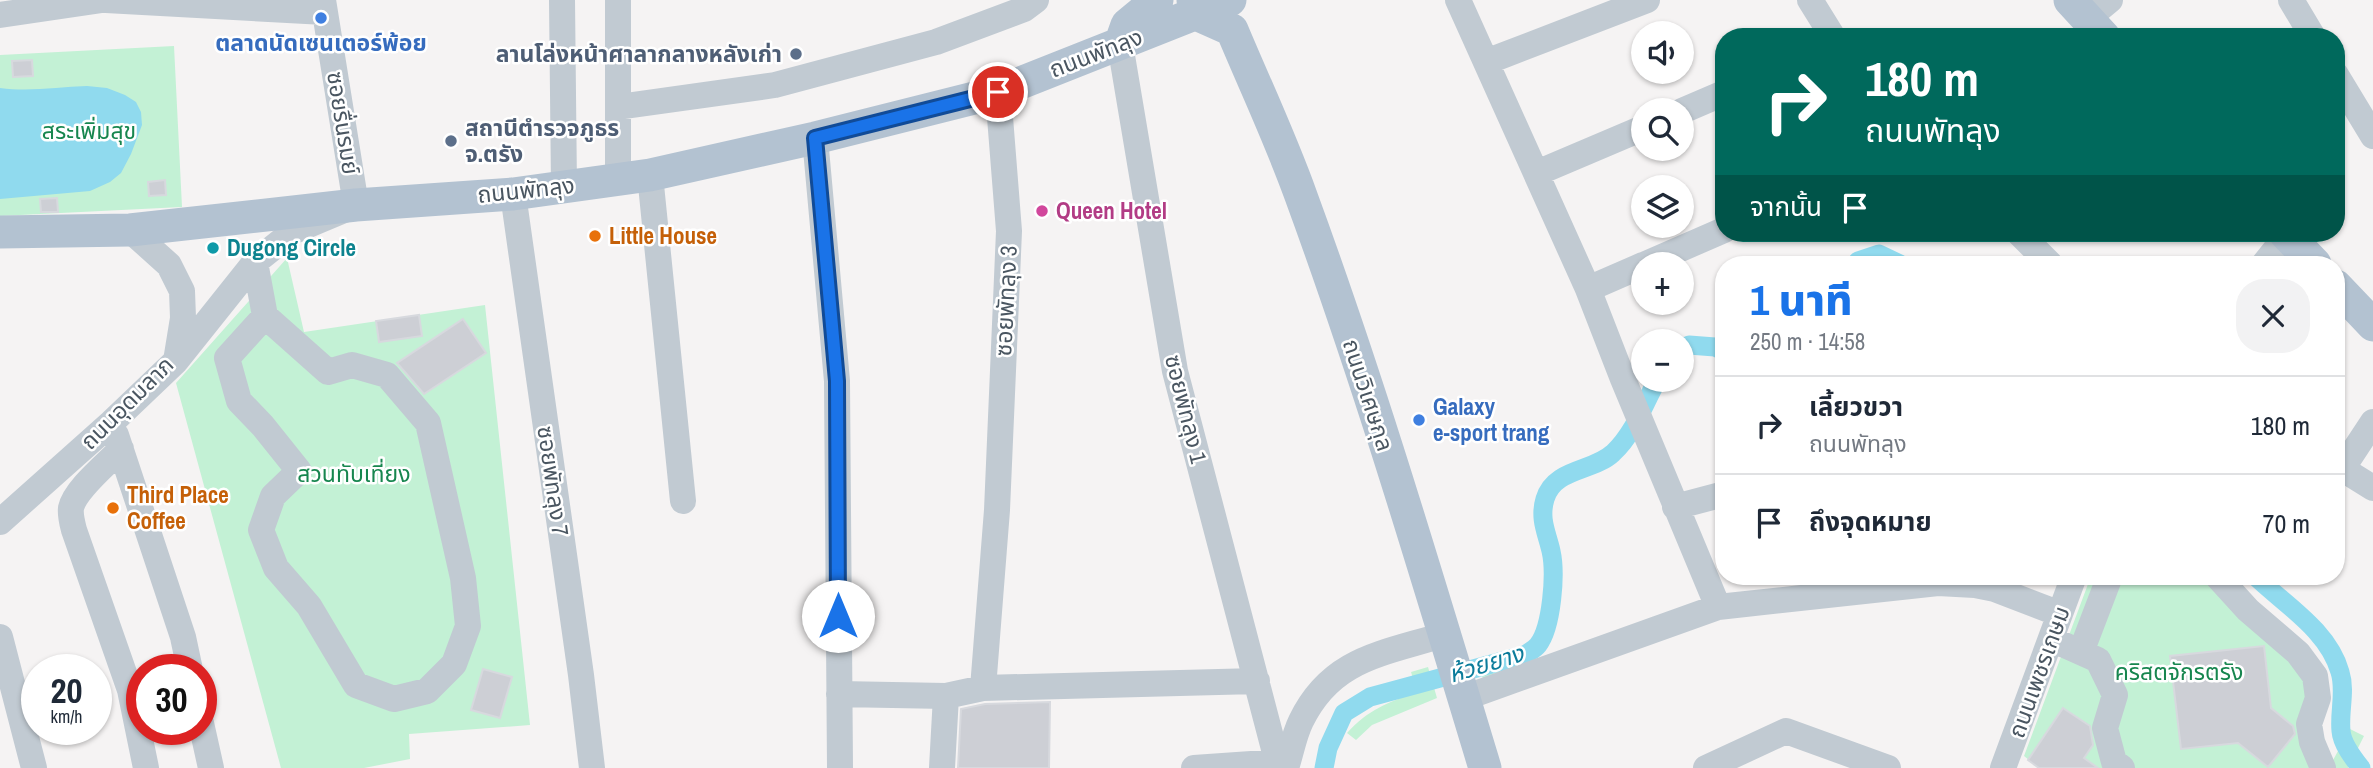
<!DOCTYPE html>
<html lang="th">
<meta charset="utf-8">
<style>
body{margin:0;font-family:"Archivo Narrow","Noto Sans Thai",sans-serif;background:#f2f2f3;color:#1f2937;height:100vh;display:flex;flex-direction:column;font-size:26px;white-space:nowrap}
*{box-sizing:border-box;margin:0}
p{font-size:23px;color:#747a83}
.icon{flex:none;width:38px;height:38px;fill:none;stroke:currentColor;stroke-width:2;stroke-linecap:round;stroke-linejoin:round}
.map{position:relative;flex:1;overflow:hidden}
.details{position:absolute;left:1715px;top:256px;width:630px;height:329px;display:flex;flex-direction:column;background:#fff;border-radius:28px;box-shadow:0 2px 5px #0004}
.details>*{flex:none}
.banner{position:absolute;left:1715px;top:28px;width:630px;height:214px;border-radius:28px;box-shadow:0 2px 5px #0004;background:#00695c;color:#fff;overflow:hidden}
.fabs{position:absolute;left:1631px;top:21px;display:grid;gap:14px}
.fabs a{display:grid;place-items:center;width:63px;height:63px;border-radius:50%;background:#fff;box-shadow:0 2px 5px #0004;font-size:35px}
.speed{position:absolute;left:21px;top:654px;display:flex;gap:14px;font-size:35px;font-weight:700;text-align:center}
.speed>*{display:grid;place-content:center;width:91px;height:91px;border-radius:50%;background:#fff;box-shadow:0 2px 5px #0004;line-height:1}
.speed small{font-size:18px;font-weight:400}
.speed .limit{border:10px solid #d22;background:#fff;color:#111}
.pin{position:absolute;display:grid;place-items:center;width:60px;height:60px;color:#fff;margin:-30px;border:4px solid #fff;border-radius:50%;box-shadow:0 2px 7px #0007}
.me{position:absolute;width:77px;margin:-38px;rotate:0deg;stroke-linejoin:round;filter:drop-shadow(0 0 5px #0008)}
.turn{display:flex;align-items:center;gap:24px;height:147px;padding:0 35px;font-size:32px}
.turn .icon{width:91px;height:91px;stroke-width:2.5}
.turn b{display:block;font-size:49px;line-height:60px}
.then{display:flex;align-items:center;height:66px;padding:0 35px;background:#0003;gap:14px;font-size:26px}
.round{display:grid;place-items:center;flex:none;width:74px;height:74px;border-radius:28px;background:#f2f2f3}
.summary{display:flex;align-items:center;justify-content:space-between;height:119px;padding:0 35px}
h1{font-size:42px;font-weight:800;line-height:52px;color:#1a73e8}
ul{padding:0;list-style:none}
li{display:flex;align-items:center;gap:21px;height:98px;padding:0 35px;border-top:2px solid #e0e1e3}
li div{flex:1}
li b{display:block;font-size:26px}
li em{font-style:normal}
.map>svg:first-child{display:block}
</style>
<div class="map">
<svg width="2373" height="768" viewBox="0 0 2373 768">
<rect width="100%" height="100%" fill="#f5f3f3"/>
<path fill="#c3f1d5" d="M174,46L182,207L0,216V55Z
M287,258L304,332L485,305L530,725L409,734L410,759L364,768H281L176,383Z
M2091,576H2234L2263,609L2303,645L2321,728L2332,762L2350,729L2364,736L2348,768H2039L2024,756Z
M1530,656L1533,667L1484,682L1477,660L1486,657L1490,668Z
M1428,667L1437,698L1372,725L1356,740L1347,733C1369,709 1387,703 1417,692L1411,672Z"/>
<path fill="#90daee" d="M87,86L107,88L125,95L136,102L141,112L142,125L131,154L121,173L110,182L90,191L0,199V88C29,92 58,87 87,86Z"/>
<g fill="none" stroke-linecap="round" stroke-linejoin="round">
<path stroke="#90daee" stroke-width="19" d="M1856,264L1858,261L1879,254L1900,264
M1682,350L1689,345L1715,347L1724,351
M2255,576C2285,605 2328,630 2340,672C2346,691 2339,711 2341,731C2342,744 2353,758 2361,768
M1324,768L1328,748L1344,713L1370,697L1525,655C1529,652 1535,649 1538,645C1552,627 1556,573 1551,551C1547,533 1539,519 1545,499C1554,468 1593,472 1613,453C1633,435 1645,403 1657,380"/>
</g>
<path fill="#cdcfd5" stroke="#d7d9de" stroke-width="2" d="M32,60L33,76L13,77L12,61Z
M165,180L166,195L149,196L148,182Z
M57,198L58,212H41L40,199Z
M419,315L422,336L379,342L376,321Z
M463,319L486,353L424,394L397,363Z
M2264,646L2271,708L2293,726L2295,734L2268,767L2238,743L2181,749L2170,656Z
M483,669L512,677L500,718L471,710Z
M1050,702L1049,768H958L961,709L985,704Z
M2063,708L2090,726L2093,745L2084,758L2098,768H2039L2028,760Z"/>
<g fill="none" stroke-linecap="round" stroke-linejoin="round">
<path stroke="#c1cad2" stroke-width="26" d="M106,0L325,12
M562,0L564,187
M618,0V179
M1458,0L1588,289L1623,379L1718,607
M1810,0L1833,37
M2291,0L2313,37
M0,15L102,0
M2087,19L2110,0
M1120,44L1175,371L1279,768
M1486,62L1647,0
M2336,75L2373,136
M618,107L775,85L936,42L1024,9L1036,0
M1682,111L1724,93
M815,138L837,381L840,768
M1537,173L1643,128
M650,175L683,501
M513,194L581,675L592,768
M2019,233L2050,264
M255,262L265,316L328,372L352,365L387,375L428,423L463,578L468,626L454,664L427,691L394,699L356,685L309,606L276,568L261,530L273,496L299,471L263,426L239,401L227,358L265,316
M1646,264L1724,230
M2264,264L2287,235
M1588,289L1643,265
M176,361L255,262L294,231L356,205L323,0
M116,435L183,637L190,670
M121,449C108,463 75,489 71,508C70,515 72,522 74,530L130,690L146,768
M2336,465L2373,488
M2342,469L2373,422
M1675,507L1724,494
M0,522L111,423L176,361L183,318L182,291L169,265L130,230
M2217,576L2248,610L2298,653L2315,676L2318,698L2309,724L2312,742L2323,768
M0,637L34,768
M2051,639L2098,660L2115,695L2105,728L2114,762L2122,768
M2081,652L2110,576
M983,688L997,510L1009,231L998,92
M839,694L946,696L983,688L1257,681
M1464,698L1718,607L1938,583L1975,585L1995,589L2060,614
M201,723L211,768
M942,768L946,696
M1194,768L1278,762
M1286,768C1291,753 1294,735 1301,721C1332,657 1384,654 1446,634
M1706,768L1786,731L1888,768
M2003,768L2074,576"/>
<path stroke="#b3c2d1" stroke-width="33" d="M1193,0L1196,14L1232,30C1255,85 1281,140 1301,196C1370,384 1427,577 1485,768
M2070,0L2104,37
M1122,39L1127,25L1157,0
M0,232L130,230L356,205L513,194L650,175L815,138L998,92L1230,0
M2285,233L2315,264
M2336,286L2373,325"/>
</g>
<g fill="none" stroke-linecap="round" stroke-linejoin="round">
<g stroke="#114b97" stroke-width="18">
<path id="route" d="M838,616L837,381L815,138L998,92"/>
</g>
<use href="#route" stroke="#1a73e8" stroke-width="12"/>
</g>
<g fill="#3f7fe0" stroke="#fff" stroke-width="2.5">
<circle cx="321" cy="18" r="7"/>
<circle cx="1419" cy="420" r="7"/>
</g>
<g fill="#5c6f8a" stroke="#fff" stroke-width="2.5">
<circle cx="796" cy="54" r="7"/>
<circle cx="451" cy="141" r="7"/>
</g>
<circle fill="#d1479c" stroke="#fff" stroke-width="2.5" cx="1042" cy="211" r="7"/>
<g fill="#e8710a" stroke="#fff" stroke-width="2.5">
<circle cx="595" cy="236" r="7"/>
<circle cx="113" cy="508" r="7"/>
</g>
<circle fill="#0f9aa8" stroke="#fff" stroke-width="2.5" cx="213" cy="248" r="7"/>
<g text-anchor="middle" stroke-width="5" stroke-linejoin="round" paint-order="stroke">
<g font-size="23" font-weight="bold" fill="#366cbe" stroke="#fff">
<text x="321" y="51">ตลาดนัดเซนเตอร์พ้อย</text>
<text x="1433" y="415" text-anchor="start">Galaxy<tspan x="1433" dy="26">e-sport trang</tspan></text>
</g>
<g font-size="23" fill="#4a5661" stroke="#fff">
<text transform="translate(1096 53) rotate(-21)" y="8">ถนนพัทลุง</text>
<text transform="translate(343 123) rotate(81)" y="8">ซอยรื่นรมย์</text>
<text transform="translate(526 190) rotate(-6)" y="8">ถนนพัทลุง</text>
<text transform="translate(1006 301) rotate(-87)" y="8">ซอยพัทลุง 3</text>
<text transform="translate(1368 395) rotate(72)" y="8">ถนนวิเศษกุล</text>
<text transform="translate(127 403) rotate(-45)" y="8">ถนนอุดมลาภ</text>
<text transform="translate(1186 409) rotate(76)" y="8">ซอยพัทลุง 1</text>
<text transform="translate(553 481) rotate(82)" y="8">ซอยพัทลุง 7</text>
<text transform="translate(2039 672) rotate(-70)" y="8">ถนนเพชรเกษม</text>
</g>
<g font-size="23" font-weight="bold" fill="#4e5e75" stroke="#fff" text-anchor="end">
<text x="782" y="62">ลานโล่งหน้าศาลากลางหลังเก่า</text>
<text x="465" y="136" text-anchor="start">สถานีตำรวจภูธร<tspan x="465" dy="26">จ.ตรัง</tspan></text>
</g>
<g font-size="23" fill="#17864f" stroke="#fff">
<text x="89" y="139">สระเพิ่มสุข</text>
<text x="354" y="482">สวนทับเที่ยง</text>
<text x="2179" y="680">คริสตจักรตรัง</text>
</g>
<g font-size="23" font-weight="bold" fill="#b23c85" stroke="#fff" text-anchor="start">
<text x="1056" y="219">Queen Hotel</text>
</g>
<g font-size="23" font-weight="bold" fill="#c56008" stroke="#fff" text-anchor="start">
<text x="609" y="244">Little House</text>
<text x="127" y="503">Third Place<tspan x="127" dy="26">Coffee</tspan></text>
</g>
<g font-size="23" font-weight="bold" fill="#0d838f" stroke="#fff" text-anchor="start">
<text x="227" y="256">Dugong Circle</text>
</g>
<g font-size="24" font-style="italic" fill="#0c7c9b" stroke="#fff">
<text transform="translate(1486 664) rotate(-17)" y="8">ห้วยยาง</text>
</g>
</g>
</svg>
<div class="fabs">
<a><svg class="icon" aria-label="sound" viewBox="0 0 24 24"><path d="M4 9h4l5-4v14l-5-4H4zM17 9q2 3 0 6"/></svg></a>
<a><svg class="icon" aria-label="search" viewBox="0 0 24 24"><circle cx="10" cy="10" r="6"/><path d="M15 15l6 6"/></svg></a>
<a><svg class="icon" aria-label="layers" viewBox="0 0 24 24"><path d="M12 4l9 5-9 5-9-5zM3 14l9 5 9-5"/></svg></a>
<a>+</a>
<a>−</a>
</div>
<div class="speed"><div>20<small>km/h</small></div><div class="limit">30</div></div>
<div class="pin" style="left:998px;top:92px;background:#d93025"><svg class="icon" aria-label="arrive" viewBox="0 0 24 24"><path d="M6 21V4h12l-3 4 3 4H6"/></svg></div>
<svg class="me" style="left:838px;top:616px" viewBox="-20 -20 40 40"><circle r="19" fill="#fff"/><path d="M0-13L10 11 0 6-10 11z" fill="#1a73e8"/></svg>
<div class="banner">
<div class="turn"><svg class="icon" aria-label="right" viewBox="0 0 24 24"><path d="M7 20v-9h11M14 6l5 5-5 5"/></svg><div><b>180 m</b>ถนนพัทลุง</div></div>
<div class="then">จากนั้น<svg class="icon" aria-label="arrive" viewBox="0 0 24 24"><path d="M6 21V4h12l-3 4 3 4H6"/></svg></div>
</div>
<section class="details">
<div class="summary"><div><h1>1 นาที</h1><p>250 m · 14:58</p></div><a class="round"><svg class="icon" aria-label="close" viewBox="0 0 24 24"><path d="M6 6l12 12M18 6L6 18"/></svg></a></div>
<ul>
<li><svg class="icon" aria-label="right" viewBox="0 0 24 24"><path d="M7 20v-9h11M14 6l5 5-5 5"/></svg><div><b>เลี้ยวขวา</b><p>ถนนพัทลุง</p></div><em>180 m</em></li>
<li><svg class="icon" aria-label="arrive" viewBox="0 0 24 24"><path d="M6 21V4h12l-3 4 3 4H6"/></svg><div><b>ถึงจุดหมาย</b></div><em>70 m</em></li>
</ul>
</section>
</div>
